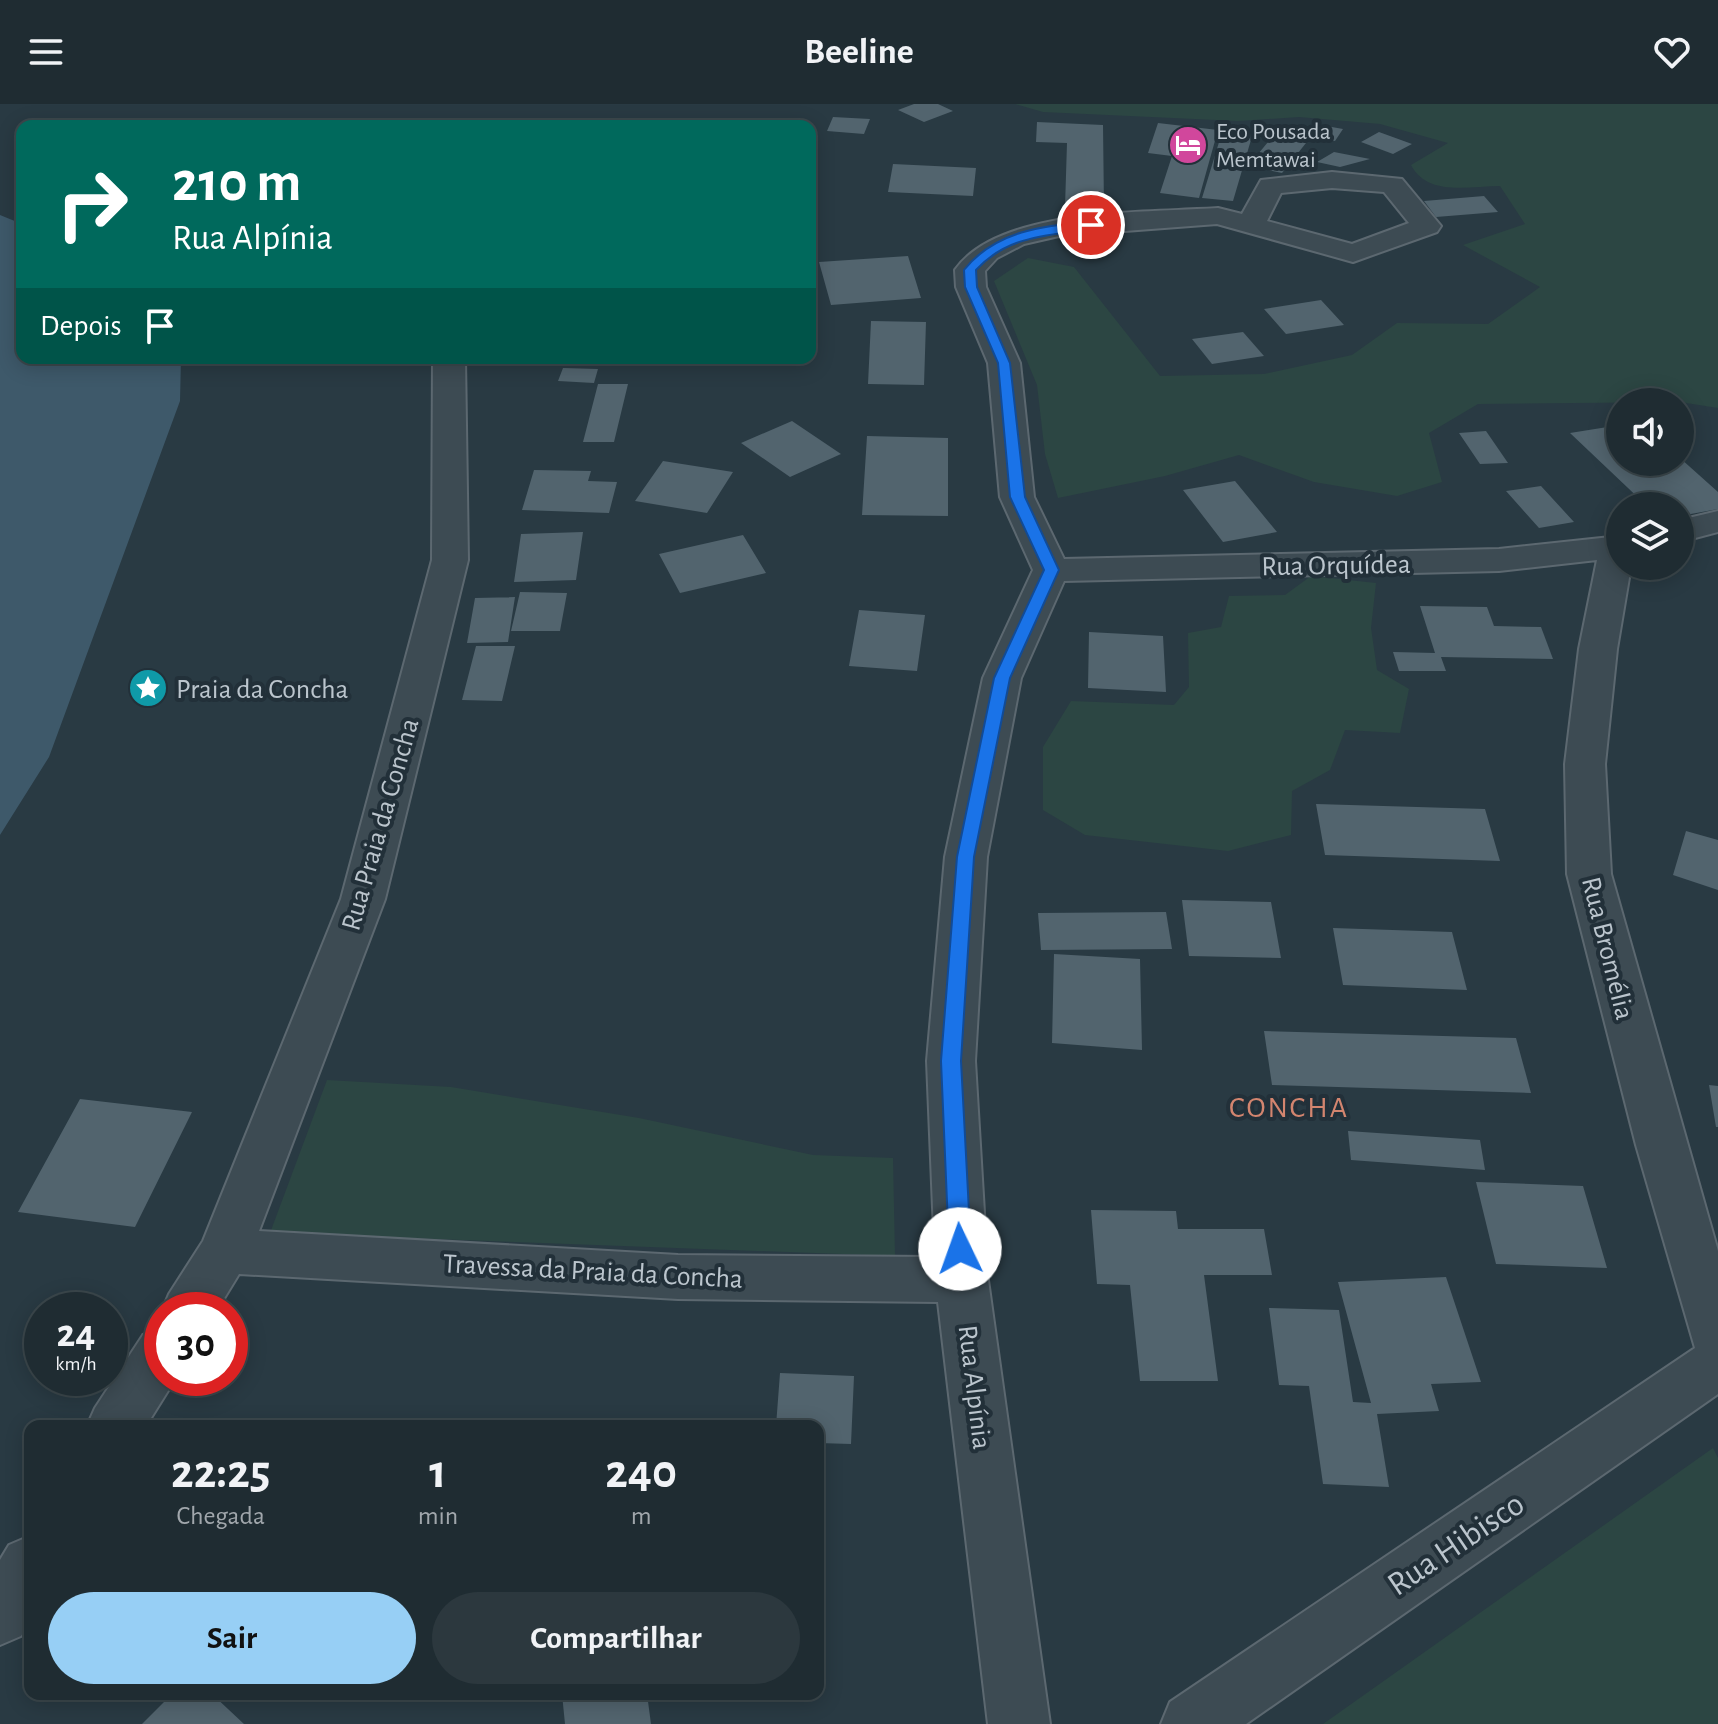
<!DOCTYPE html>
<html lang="pt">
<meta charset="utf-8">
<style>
body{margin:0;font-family:"Alegreya Sans",sans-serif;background:#2c383e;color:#f1f3f6;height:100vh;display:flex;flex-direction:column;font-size:30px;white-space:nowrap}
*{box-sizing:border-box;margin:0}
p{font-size:26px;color:#a1a7ac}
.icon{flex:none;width:44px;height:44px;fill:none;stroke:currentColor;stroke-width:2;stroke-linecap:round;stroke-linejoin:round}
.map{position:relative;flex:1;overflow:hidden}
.details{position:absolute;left:24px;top:1316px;width:800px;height:280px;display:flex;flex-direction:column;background:#1f2c32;border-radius:16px;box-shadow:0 4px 20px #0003,0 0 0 2px #3c484d}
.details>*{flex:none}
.banner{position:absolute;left:16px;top:16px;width:800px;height:244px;border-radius:16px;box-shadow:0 4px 20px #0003,0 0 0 2px #3c484d;background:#00695c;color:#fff;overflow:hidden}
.buttons{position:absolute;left:1606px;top:284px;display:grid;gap:16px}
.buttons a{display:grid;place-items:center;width:88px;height:88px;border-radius:50%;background:#1f2c32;box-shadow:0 4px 20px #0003,0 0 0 2px #3c484d;font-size:40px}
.speed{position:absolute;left:24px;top:1188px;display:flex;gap:16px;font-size:40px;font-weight:700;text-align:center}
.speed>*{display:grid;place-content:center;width:104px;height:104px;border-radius:50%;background:#1f2c32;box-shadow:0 4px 20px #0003,0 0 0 2px #3c484d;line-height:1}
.speed small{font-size:20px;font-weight:400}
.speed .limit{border:12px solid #d22;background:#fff;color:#111}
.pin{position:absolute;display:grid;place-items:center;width:68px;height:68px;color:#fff;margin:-34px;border:4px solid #fff;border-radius:50%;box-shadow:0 2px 8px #0007}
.me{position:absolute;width:88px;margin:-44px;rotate:357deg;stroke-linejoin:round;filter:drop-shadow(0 0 6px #0008)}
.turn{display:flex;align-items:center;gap:28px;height:168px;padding:0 24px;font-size:36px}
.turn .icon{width:104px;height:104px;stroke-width:2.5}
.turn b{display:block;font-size:56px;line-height:68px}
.then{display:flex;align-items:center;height:76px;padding:0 24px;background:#0003;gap:16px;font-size:30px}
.eta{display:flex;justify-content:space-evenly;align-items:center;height:136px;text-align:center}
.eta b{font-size:48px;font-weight:600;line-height:56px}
.button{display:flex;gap:16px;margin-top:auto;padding:16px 24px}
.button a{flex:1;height:92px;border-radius:48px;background:#97cff5;color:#111;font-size:32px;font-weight:600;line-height:92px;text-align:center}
.button a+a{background:#2c383e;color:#f1f3f6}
header{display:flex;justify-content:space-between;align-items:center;height:104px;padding:0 24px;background:#1f2c32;font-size:36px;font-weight:600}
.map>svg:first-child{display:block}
</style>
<header><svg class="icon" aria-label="menu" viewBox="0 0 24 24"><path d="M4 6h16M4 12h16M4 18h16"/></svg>Beeline<svg class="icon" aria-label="heart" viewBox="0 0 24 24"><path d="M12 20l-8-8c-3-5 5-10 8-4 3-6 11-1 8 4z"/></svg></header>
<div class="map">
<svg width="1718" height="1620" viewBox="0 0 1718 1620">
<rect width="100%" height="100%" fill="#293a43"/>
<path fill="#2c4643" d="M1015,0H1718V304L1680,298L1478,300L1429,329L1442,378L1397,392L1314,378L1239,351L1165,372L1058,394L1045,350L1037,281L994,177L1028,154L1074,163L1160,272L1264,270L1352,251L1397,219L1488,220L1540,183L1463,141L1525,120L1500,82C1469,82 1428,93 1411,61L1448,39L1380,20L1299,13L1238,17L1043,8Z
M1311,472L1376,479L1371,524L1377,566L1409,585L1400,629L1345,626L1330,666L1292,687L1291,731L1228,747L1085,731L1043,706V643L1071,597L1174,601L1189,583L1188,529L1221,523L1229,492L1285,491Z
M327,976L451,983L639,1014L813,1051L893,1054L895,1152L270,1129Z
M1713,1344L1718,1354V1620H1323Z"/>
<path fill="#3e596a" d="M0,111L22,120V254H181L180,297L49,653L0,731Z"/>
<path fill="#52646e" d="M914,0H938L953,7L924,18L898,6Z
M833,13L870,15L864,30L827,27Z
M1037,18L1103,21L1104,104L1065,103L1067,39L1036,38Z
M1158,19L1218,26L1199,94L1160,89L1172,52L1148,49Z
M1315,20L1343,25L1335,37L1306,32Z
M1223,25L1253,29L1233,97L1202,94Z
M1379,28L1412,40L1393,50L1361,38Z
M1273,32L1306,39L1282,69L1248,62Z
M1334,48L1370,55L1340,63L1317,58Z
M893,60L976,64L973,92L888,88Z
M1484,92L1498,108L1436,113L1424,97Z
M908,152L921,194L831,201L819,158Z
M1321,196L1344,221L1286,230L1264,205Z
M871,217L926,218L924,281L868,280Z
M1243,228L1264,252L1212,260L1192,235Z
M563,264L598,265L594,279L558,277Z
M598,280H628L614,338H583Z
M792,317L841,350L790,373L741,339Z
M1620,321V358H1680V354L1718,388V405L1680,412V402H1647L1570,329Z
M1486,327L1508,359L1480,360L1459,329Z
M867,332L948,334V412L862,411Z
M663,357L733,368L707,409L635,397Z
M534,366L591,367L588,377L617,378L609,409L522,406Z
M1235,377L1277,428L1223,438L1183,386Z
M1541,382L1574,418L1539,424L1506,387Z
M583,428L576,476L514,478L521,430Z
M743,431L766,469L680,489L659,450Z
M520,488L567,489L560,527H511Z
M515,493L508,538L467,539L475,494Z
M1420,502L1487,503L1494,522L1541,523L1553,555L1441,553L1446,567H1399L1393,548L1435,549Z
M859,506L925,511L917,567L849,562Z
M1089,528L1163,532L1166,588L1088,584Z
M476,542H515L502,597L462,596Z
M1316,700L1485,705L1500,757L1325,751Z
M1686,727L1718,736V786L1673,771Z
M1182,796L1271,798L1281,854L1189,852Z
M1166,808L1172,845L1041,846L1038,809Z
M1333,824L1452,828L1467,886L1343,881Z
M1054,850L1140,855L1142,946L1052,939Z
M1264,927L1516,934L1531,989L1272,981Z
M1709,981L1718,982V1023H1716Z
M80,995L192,1008L135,1123L18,1108Z
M1348,1027L1480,1036L1485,1066L1351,1056Z
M1476,1078L1583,1082L1607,1164L1496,1160Z
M1091,1106L1176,1107L1178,1125H1264L1272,1171H1204L1218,1277H1140L1130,1181L1097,1180Z
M1446,1173L1481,1278L1431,1280L1439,1307L1377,1310L1389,1383L1323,1380L1309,1282L1279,1281L1269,1204L1339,1206L1353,1298L1371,1299L1338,1178Z
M780,1269L854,1272L851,1340L818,1339V1322H776Z
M172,1590H212L244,1620H142Z
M562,1590H647L651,1620H565Z"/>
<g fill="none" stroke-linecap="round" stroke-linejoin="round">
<g stroke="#5c6870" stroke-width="4">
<path id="minor" d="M1332,68L1402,75L1441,122L1437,128L1353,158L1217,120L1059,132L1024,140L997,154L985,167L986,183L1020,259L1034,393L1064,455L1499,445L1620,432V462H1631L1617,545L1605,660L1611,770L1718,1147V1290L1246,1620H1161L1170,1598L1695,1244L1636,1041L1567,770L1565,660L1579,545L1597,456L1499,467L1064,477L1021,574L987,753L975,957L988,1176L1050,1620H988L938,1198L678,1195L239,1170L217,1206L162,1207L169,1190L203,1137L341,795L432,456L433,254H465L468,456L385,795L259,1127L678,1151L935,1153L927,957L945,753L983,574L1033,466L1000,393L988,259L956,183L955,166C999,103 1146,109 1218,104L1242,110L1261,76ZM1332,84L1384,88L1409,119L1352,140L1267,117L1281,89Z
M1718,407V428L1680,438V416Z
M162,1224V1274H176L146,1322H87L95,1304L143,1231Z
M30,1432V1517L21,1532L0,1541V1456L9,1441Z"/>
</g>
<use href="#minor" fill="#3d4b53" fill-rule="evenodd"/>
</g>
<path fill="#1a73e8" stroke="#114b97" stroke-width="2" d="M1091,118L1097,121L1095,124C1050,132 1009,130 976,166L977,183L1010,259L1025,393L1059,466L1010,574L974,753L961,957L971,1145L968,1151L960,1154L953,1151L949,1145L941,957L957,753L994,574L1044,466L1010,393L998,259L965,183L964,166C995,127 1044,121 1091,118Z"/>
<defs>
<g id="hotel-disc" transform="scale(2)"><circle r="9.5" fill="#d1479c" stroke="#223039"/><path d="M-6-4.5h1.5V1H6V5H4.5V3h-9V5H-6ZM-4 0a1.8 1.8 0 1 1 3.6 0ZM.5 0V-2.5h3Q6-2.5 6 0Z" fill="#fff"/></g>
<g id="sight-disc" transform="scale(2)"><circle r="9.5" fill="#0f9aa8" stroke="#223039"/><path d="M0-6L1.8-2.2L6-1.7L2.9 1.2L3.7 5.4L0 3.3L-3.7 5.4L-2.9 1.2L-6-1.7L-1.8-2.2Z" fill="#fff"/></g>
</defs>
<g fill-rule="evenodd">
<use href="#hotel-disc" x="1188" y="41"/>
<use href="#sight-disc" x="148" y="584"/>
</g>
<g text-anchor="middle" stroke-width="8" stroke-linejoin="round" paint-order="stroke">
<g font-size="24" fill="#bbc5cd" stroke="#223039" text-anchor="start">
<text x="1216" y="35">Eco Pousada<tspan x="1216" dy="28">Memtawai</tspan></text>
</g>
<g font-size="28" fill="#bbc5cd" stroke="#223039">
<text transform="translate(1336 460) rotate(-1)" y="10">Rua Orquídea</text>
<text transform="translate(379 720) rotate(-74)" y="10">Rua Praia da Concha</text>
<text transform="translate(1609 844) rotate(76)" y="10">Rua Bromélia</text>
<text transform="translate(593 1166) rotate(3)" y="10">Travessa da Praia da Concha</text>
<text transform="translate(976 1283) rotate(83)" y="10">Rua Alpínia</text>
</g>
<g font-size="28" fill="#bbc5cd" stroke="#223039" text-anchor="start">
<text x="176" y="594">Praia da Concha</text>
</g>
<g font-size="30" letter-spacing="2" fill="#d3856f" stroke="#223039">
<text x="1289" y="1013">CONCHA</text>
</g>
<g font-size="34" fill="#bbc5cd" stroke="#223039">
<text transform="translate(1455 1439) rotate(-34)" y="12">Rua Hibisco</text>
</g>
</g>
</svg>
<div class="buttons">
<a><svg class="icon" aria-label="sound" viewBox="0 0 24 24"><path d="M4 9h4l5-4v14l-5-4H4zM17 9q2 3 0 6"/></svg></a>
<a><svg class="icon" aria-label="layers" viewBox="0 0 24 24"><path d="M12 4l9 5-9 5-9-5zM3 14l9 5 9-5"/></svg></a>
</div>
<div class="speed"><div>24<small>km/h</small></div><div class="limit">30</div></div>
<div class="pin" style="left:1091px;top:121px;background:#d93025"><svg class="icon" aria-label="arrive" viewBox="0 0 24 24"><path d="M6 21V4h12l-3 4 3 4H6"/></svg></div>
<svg class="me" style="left:960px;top:1145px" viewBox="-20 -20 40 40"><circle r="19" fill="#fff"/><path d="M0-13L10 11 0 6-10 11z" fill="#1a73e8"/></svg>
<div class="banner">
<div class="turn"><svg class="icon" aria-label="right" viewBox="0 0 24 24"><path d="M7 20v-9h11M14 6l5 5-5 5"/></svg><div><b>210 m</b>Rua Alpínia</div></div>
<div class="then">Depois<svg class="icon" aria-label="arrive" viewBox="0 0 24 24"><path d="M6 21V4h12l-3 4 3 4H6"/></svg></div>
</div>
<section class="details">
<div class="eta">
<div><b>22:25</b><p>Chegada</p></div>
<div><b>1</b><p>min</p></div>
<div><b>240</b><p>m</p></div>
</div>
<div class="button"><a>Sair</a><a>Compartilhar</a></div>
</section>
</div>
